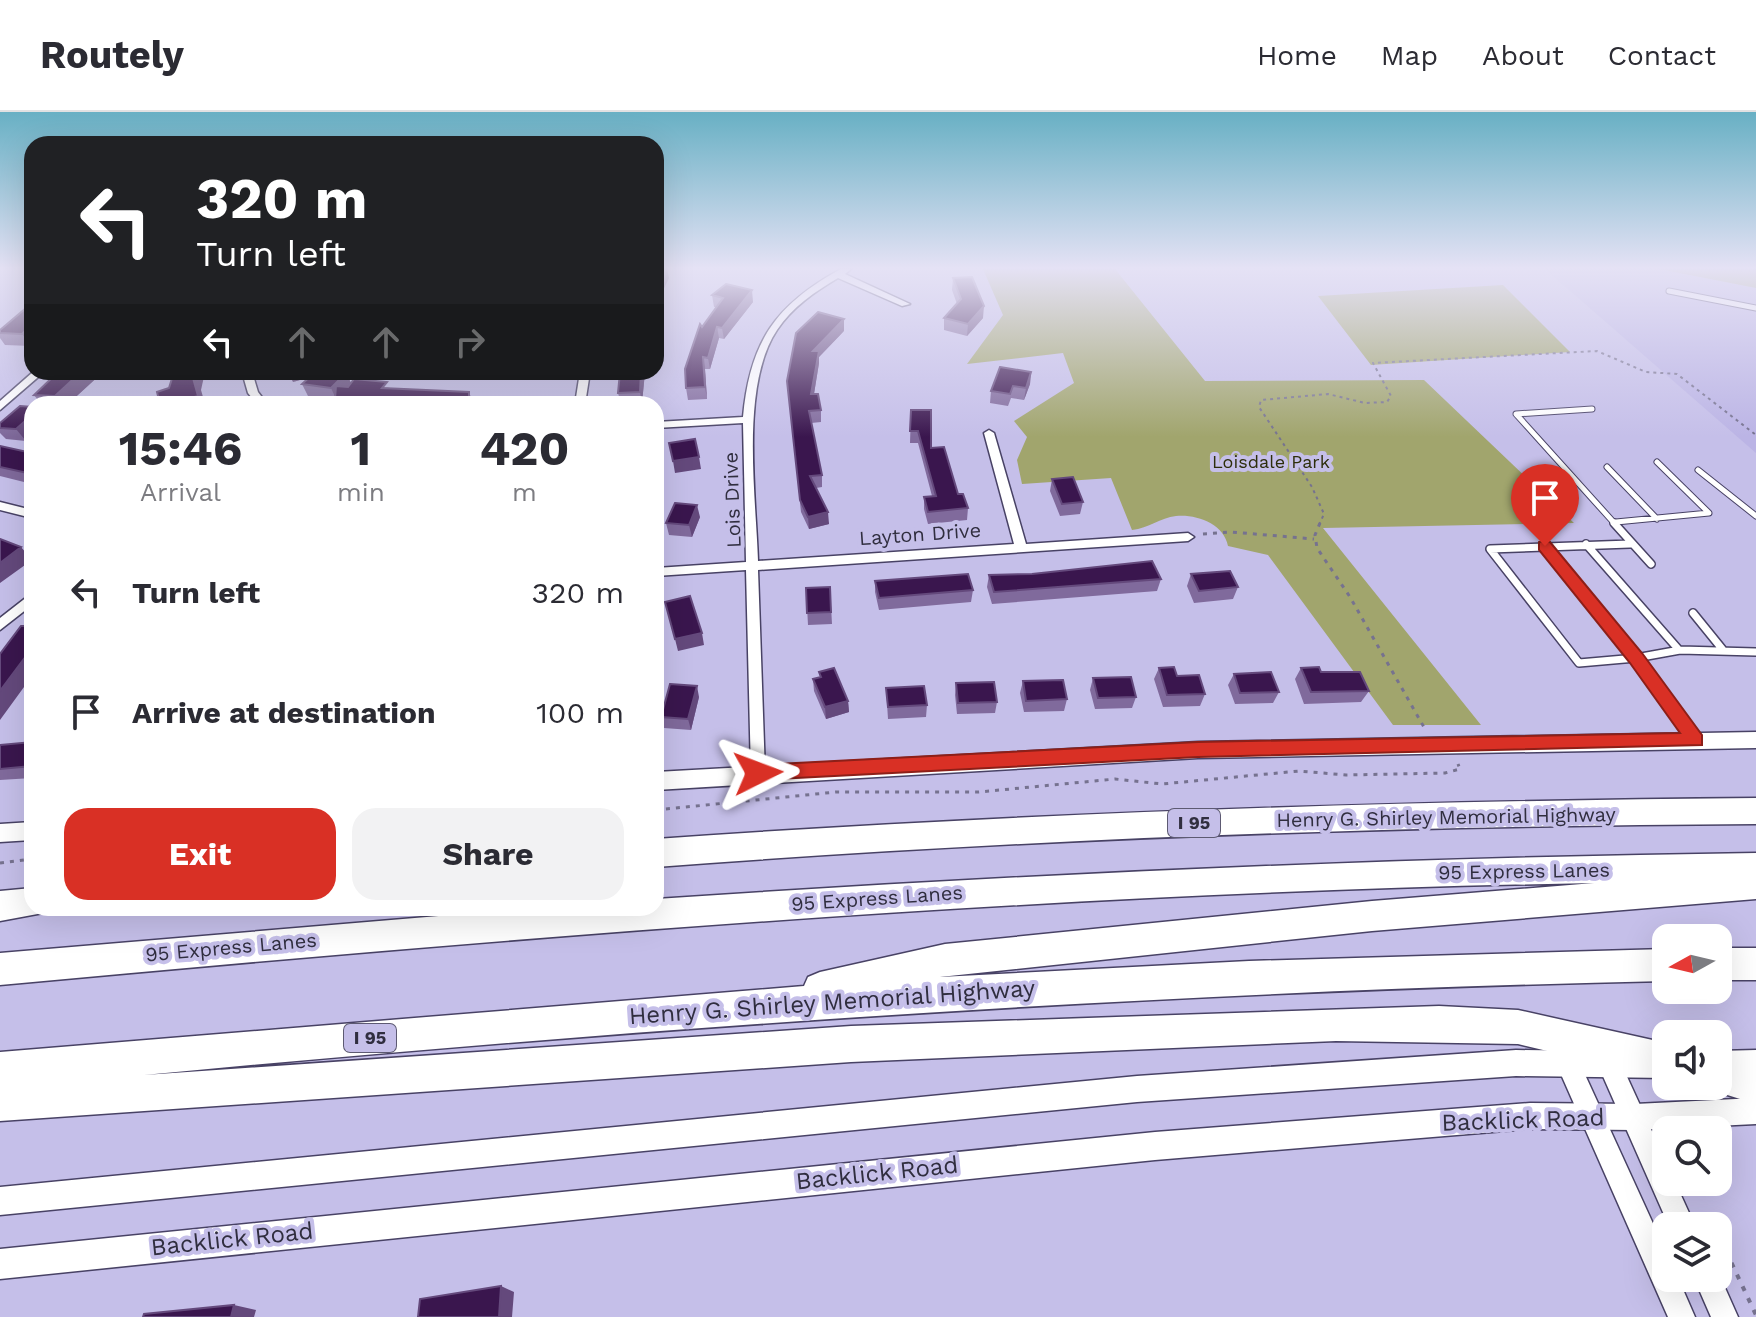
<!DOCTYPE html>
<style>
body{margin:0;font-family:"Work Sans",sans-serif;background:#f2f2f3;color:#2b2b33;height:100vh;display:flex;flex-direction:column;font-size:30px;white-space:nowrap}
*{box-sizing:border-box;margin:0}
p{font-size:26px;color:#7c7c81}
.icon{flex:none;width:44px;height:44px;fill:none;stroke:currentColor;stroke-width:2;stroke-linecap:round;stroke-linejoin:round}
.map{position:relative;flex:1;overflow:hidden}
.sheet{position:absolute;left:24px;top:284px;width:640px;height:520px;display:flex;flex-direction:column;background:#fff;border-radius:24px;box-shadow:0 8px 32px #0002}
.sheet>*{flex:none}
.hud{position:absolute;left:24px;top:24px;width:640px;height:244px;border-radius:24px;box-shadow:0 8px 32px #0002;background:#202124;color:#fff;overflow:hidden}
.needle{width:52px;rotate:262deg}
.buttons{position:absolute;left:1652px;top:812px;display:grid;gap:16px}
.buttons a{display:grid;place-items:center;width:80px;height:80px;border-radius:16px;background:#fff;box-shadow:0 8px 32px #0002;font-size:40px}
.pin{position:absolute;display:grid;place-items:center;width:68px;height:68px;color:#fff;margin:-82px -34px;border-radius:50% 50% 50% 0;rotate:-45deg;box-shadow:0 0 8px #0007}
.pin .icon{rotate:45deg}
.me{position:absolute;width:88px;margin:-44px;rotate:87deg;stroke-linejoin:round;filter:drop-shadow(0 0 6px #0008)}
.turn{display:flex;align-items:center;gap:28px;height:168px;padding:0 40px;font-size:36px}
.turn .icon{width:104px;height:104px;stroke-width:2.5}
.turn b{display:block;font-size:56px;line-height:68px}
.lanes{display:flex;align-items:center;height:76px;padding:0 40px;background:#0003;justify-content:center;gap:40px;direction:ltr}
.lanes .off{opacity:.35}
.eta{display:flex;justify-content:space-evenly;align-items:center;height:136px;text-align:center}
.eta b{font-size:48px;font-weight:700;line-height:56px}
.button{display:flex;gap:16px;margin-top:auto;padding:16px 40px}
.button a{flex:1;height:92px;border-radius:24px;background:#d93025;color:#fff;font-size:32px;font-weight:700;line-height:92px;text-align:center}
.button a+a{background:#f2f2f3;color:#2b2b33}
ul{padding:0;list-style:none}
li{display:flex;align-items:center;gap:24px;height:120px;padding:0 40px}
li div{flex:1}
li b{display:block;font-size:30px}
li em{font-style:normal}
header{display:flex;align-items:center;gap:48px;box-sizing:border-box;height:112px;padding:0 40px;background:#fff;border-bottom:2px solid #e1e1e2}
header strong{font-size:38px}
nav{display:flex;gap:44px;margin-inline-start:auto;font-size:28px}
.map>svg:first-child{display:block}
</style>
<header>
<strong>Routely</strong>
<nav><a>Home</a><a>Map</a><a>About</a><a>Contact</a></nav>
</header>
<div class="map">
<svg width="1756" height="1205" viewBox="0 0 1756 1205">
<rect width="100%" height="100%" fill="#c5bfe9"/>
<path fill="#bbb4e5" d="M1545,157H1659L1756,176V341Z"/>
<path fill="#a1a56d" d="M983,157H1115L1205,269L1424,268L1574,411L1323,416L1481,613H1393L1268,443L1228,434C1224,412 1197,402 1176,404C1160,406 1149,416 1132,418L1111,366L1022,372L1017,348L1027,325L1014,309L1074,271L1063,241L967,252L1003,203Z
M1659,157H1756V176Z
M1503,173L1570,240L1371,253L1318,184Z"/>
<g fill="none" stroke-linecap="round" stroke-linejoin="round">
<g stroke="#484265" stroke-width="7">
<path id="service-far1" d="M1669,179L1756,196
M1592,297L1516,302L1616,413
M1607,355L1657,407
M1698,358L1756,404
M1616,410L1709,401L1657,350"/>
</g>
<g stroke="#484265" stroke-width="10">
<path id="service" d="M1614,411L1651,452
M1586,432L1679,538
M1630,432L1490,437L1579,551L1636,546L1694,627
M1545,434L1636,546L1680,538L1756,540
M1693,501L1723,538"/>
</g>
<g stroke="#484265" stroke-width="3">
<path id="minor" d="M841,157H851L845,162L910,192L902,194L838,166C816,179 792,195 777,218C740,273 756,384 758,449L1014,432L984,321L989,318L994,321L1026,432L1188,421L1194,425L1188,429L758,458L765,661L763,665L758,667L753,665L751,661L746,458L656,464V456L746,450L743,311L656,316V310L743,305C750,230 775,193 841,157Z
M33,260H44L0,298V289Z
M242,260H252L258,280L267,292H257L248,281Z
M580,260H590L585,292H575Z
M0,390L32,398V406L0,398Z
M32,481V493L0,518V506Z"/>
</g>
<g stroke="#484265" stroke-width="3">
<path id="tertiary" d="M1568,939L1576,943L1666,1140V1166H1678L1695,1205H1668L1556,951L1560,943Z
M1610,941L1618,945L1666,1050V1070H1675L1695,1114H1669L1598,953L1602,945Z
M1718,1160L1738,1205H1711L1694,1166H1718Z"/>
</g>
<g stroke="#484265" stroke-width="3">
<path id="secondary" d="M1756,620V636L1198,646L656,678V660L1198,630Z
M32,710V728L0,730V712Z
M1516,938L1666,940V966L1516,964L1137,990L0,1103V1075L1137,964Z
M1756,938V964L1718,965V939Z
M1756,986V1012L1635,1018L1530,1017L1155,1048L0,1167V1137L1155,1020L1530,991L1635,992Z"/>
</g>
<g stroke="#484265" stroke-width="3">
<path id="motorway" d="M1756,686V712C1389,714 1022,727 656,755V727C1022,701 1389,689 1756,686Z
M1756,741V787L1372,819L940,865L1249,849L1666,837V869C1157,880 651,915 144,963L851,914L1439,894L1518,898L1666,931V967L1518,932L1336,929L851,950L0,1009V940L804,874L808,865L820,860L945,832L1372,789L1594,771C1062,780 530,824 0,873V841L533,796H656V787C1022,762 1389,746 1756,741Z
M32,776V796H46L43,801L0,809V779Z
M1718,836H1756V868H1718Z
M1718,945L1756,956V992L1705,976L1718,974Z"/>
</g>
<path stroke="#76728f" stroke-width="2" stroke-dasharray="3 4" stroke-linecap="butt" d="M1319,413L1324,402L1312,375L1259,295L1261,288L1328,282L1365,291L1387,290L1391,284L1373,251L1597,239L1646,260L1677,262L1756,323"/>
<path stroke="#76728f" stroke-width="3" stroke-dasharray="4 6" stroke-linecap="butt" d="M1320,411L1315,423L1317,436L1350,485L1425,617
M1203,422L1231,420L1314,427
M656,698L836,680H979L1115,667L1162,672L1299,659L1346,663L1445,661L1460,657L1458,652
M0,751L32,747"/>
<path stroke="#76728f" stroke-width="4" stroke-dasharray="5 8" stroke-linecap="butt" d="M1726,1139L1756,1203"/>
<use href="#service-far1" stroke="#fff" stroke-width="5"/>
<use href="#service" stroke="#fff" stroke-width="7"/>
<use href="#minor" fill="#fff" fill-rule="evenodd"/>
<use href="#tertiary" fill="#fff" fill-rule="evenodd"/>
<use href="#secondary" fill="#fff" fill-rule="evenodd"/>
<use href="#motorway" fill="#fff" fill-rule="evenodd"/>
</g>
<path fill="#806a9c" d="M953,166L983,206L967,224L944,218V206L957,192L952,178Z
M712,183L753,190L724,227L719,226L710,257H705L707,287L688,288L686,276L702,215L716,195H714Z
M32,191V233L31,234L5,233L0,226V218Z
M844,219L819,245V251L814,282L821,298V310L811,311L822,363V375L816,376L829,412L809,417L801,400L787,269Z
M58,260H103L68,292H41L34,283Z
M315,260H353L348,265L351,271L390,276L469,280L473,292H337L335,288L308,284L302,272L309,265L293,270Z
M524,260H546L545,264L525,265Z
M620,260H645L642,291L621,292L618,281Z
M1031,260L1030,272L1024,288L1011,286L1008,294L990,291L991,279Z
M20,294L26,329L6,327L0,321V311Z
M911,298L931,336L958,382L968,396L967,408L928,412L924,397V385L932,384L918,331H910Z
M0,334L32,341V372L0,364Z
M1052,367L1083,390L1080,402L1060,404L1050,379Z
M700,405L692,425L669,423L666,411Z
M1191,462L1238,475L1233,487L1194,491L1187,474Z
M989,463L1161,467L1157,479L992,492L987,475Z
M875,469L973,478L971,490L879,498L875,480Z
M830,475L832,512L808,513L806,476Z
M1159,556L1177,564L1205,582L1200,594L1163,595L1154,567Z
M1301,556L1321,560L1369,579L1361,590L1304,592L1295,567Z
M819,560L848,589L849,600L826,607L814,579L813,567L820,566Z
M1234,562L1279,580L1273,591L1235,592L1228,573Z
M1093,566L1136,585L1132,596L1095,597L1090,578Z
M1023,569L1067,587L1064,599L1024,600L1020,581Z
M956,571L997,590L995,601L957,602L955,583Z
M886,576L927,593L926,605L888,607Z
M699,585L691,618L664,616L661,605Z
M32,631V666L0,668V633Z"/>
<path fill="#64497c" d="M666,157H667L669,166L656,193V177Z
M752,178L753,190L724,227L722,216Z
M984,194L983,206L967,224L968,212Z
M844,207V219L819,245V251L812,294L813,239Z
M32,213V233L31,234L22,222Z
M717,215L719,226L710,257L708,246Z
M703,245L705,257L707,287L705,275Z
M81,260H103L68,292H61L55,284Z
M194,260H205L201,278L205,292H169L193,266Z
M288,260H313L314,264L293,270Z
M335,260H353L348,265L352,273L336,287L331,276Z
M641,260H645L642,291L640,280Z
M1031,260L1030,272L1024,288L1026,276Z
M469,280L473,292H470L469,290Z
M32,303V323L26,329L16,317Z
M699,345L701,357L675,361L673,349Z
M697,393L700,405L692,425L689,413Z
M828,400L829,412L809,417L808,405Z
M21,435L32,448L0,471V451Z
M702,521L704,533L678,539L675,527Z
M32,536V564L0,608V579Z
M697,574L699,585L691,618L688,607Z
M848,589L849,600L826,607L825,595Z
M501,1174L514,1180L512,1205H499Z
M234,1193L256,1198L254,1205H231Z"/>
<path fill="#3a164e" stroke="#64497c" stroke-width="2" d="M662,157H666L656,177V159Z
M972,165L984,194L968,212L944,206L961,187L953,166Z
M726,172L752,178L722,216L717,215L708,246L703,245L705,275L686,276L685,257L700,212L702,215L723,186L712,183Z
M32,191V213L22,222L0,221V218Z
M818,200L844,207L813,239H819L811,282H818L821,298L809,299L822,363L810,364L828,400L808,405L800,388L787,269L796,221Z
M1000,255L1031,260L1026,276L1013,274L1010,282L991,279Z
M58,260H81L55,284L34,283Z
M174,260H194L193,266L198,284L169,292H160L157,280L169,276Z
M315,260H336L346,261L331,276L302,272Z
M620,260H641L640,280L618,281Z
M354,267L387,270L382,276L469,280V290L417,292L335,287L336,274L348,275Z
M20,294L32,295V303L16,317L0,316V311Z
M911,298H931V336L944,335L958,382H963L968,396L928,400L924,385L936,384L918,319H910Z
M695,327L699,345L673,349L669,331Z
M0,334L32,341V362L0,355Z
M1073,365L1083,390L1062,392L1052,367Z
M675,391L697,393L689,413L666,411Z
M0,427L21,435L0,451Z
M1152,449L1161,467L994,480L989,463L1032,462Z
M1230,459L1238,475L1199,479L1191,462Z
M968,462L973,478L879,486L875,469Z
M830,475L831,500L807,501L806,476Z
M690,484L702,521L675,527L665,490Z
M21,514H32V536L0,579V542Z
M1174,555L1177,564L1199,563L1205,582L1167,583L1159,556Z
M1319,555L1321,560H1360L1369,579L1311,580L1301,556Z
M834,556L848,589L825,595L813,567L821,565L819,560Z
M1271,560L1279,580L1240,581L1234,562Z
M1131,565L1136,585L1098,586L1093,566Z
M1063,568L1067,587L1026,589L1023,569Z
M994,570L997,590L958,591L956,571Z
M670,572L697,574L688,607L661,605Z
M924,574L927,593L888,595L886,576Z
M32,630V654L0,657V633Z
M501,1174L499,1205H418L420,1187Z
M234,1193L231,1205H143L144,1202Z"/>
<linearGradient id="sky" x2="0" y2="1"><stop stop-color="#68b0c4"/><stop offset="0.48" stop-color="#e5e2f5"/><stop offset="1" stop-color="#e5e2f5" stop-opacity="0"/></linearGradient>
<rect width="1756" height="325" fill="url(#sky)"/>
<path fill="#d93025" stroke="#8d1f18" stroke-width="2" d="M1545,429L1550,430L1642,541L1702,623V633L1198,645L758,668L748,661L758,653L1198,630L1680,621L1630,551L1539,438V430Z"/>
<g text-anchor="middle" stroke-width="8" stroke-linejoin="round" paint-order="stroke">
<g font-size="18" fill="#2d2e0b" stroke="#c5bfe9">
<text x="1271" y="356">Loisdale Park</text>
</g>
<g fill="#c5bfe9" stroke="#5d5a72" stroke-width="2">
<rect x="1168" y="697" width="52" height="28" rx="6"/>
<rect x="344" y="912" width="52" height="28" rx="6"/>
</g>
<g font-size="18" font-weight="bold" fill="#302e3f">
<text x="1194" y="717">I 95</text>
<text x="370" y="932">I 95</text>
</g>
<g font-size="20" fill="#302e3f" stroke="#c5bfe9">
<text transform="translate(732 388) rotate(-92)" y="7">Lois Drive</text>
<text transform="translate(920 422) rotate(-4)" y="7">Layton Drive</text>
<text transform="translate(1446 705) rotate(-1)" y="7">Henry G. Shirley Memorial Highway</text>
<text transform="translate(1524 759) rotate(-1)" y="7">95 Express Lanes</text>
<text transform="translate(877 786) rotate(-4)" y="7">95 Express Lanes</text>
<text transform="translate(231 835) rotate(-5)" y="7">95 Express Lanes</text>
</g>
<g font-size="24" fill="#302e3f" stroke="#c5bfe9">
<text transform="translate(832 890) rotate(-4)" y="8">Henry G. Shirley Memorial Highway</text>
<text transform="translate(1523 1008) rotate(-2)" y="8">Backlick Road</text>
<text transform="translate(877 1061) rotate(-6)" y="8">Backlick Road</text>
<text transform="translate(232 1127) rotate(-6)" y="8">Backlick Road</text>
</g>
</g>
</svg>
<div class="buttons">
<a><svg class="needle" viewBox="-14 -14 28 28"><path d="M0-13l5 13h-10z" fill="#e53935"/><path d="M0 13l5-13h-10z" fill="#7c7c81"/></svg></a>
<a><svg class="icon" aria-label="sound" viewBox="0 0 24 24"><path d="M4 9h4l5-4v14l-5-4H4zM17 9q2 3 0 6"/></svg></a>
<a><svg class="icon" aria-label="search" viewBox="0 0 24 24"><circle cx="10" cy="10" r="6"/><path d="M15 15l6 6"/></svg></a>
<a><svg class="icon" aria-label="layers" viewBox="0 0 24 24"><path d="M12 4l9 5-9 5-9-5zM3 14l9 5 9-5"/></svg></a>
</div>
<div class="pin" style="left:1545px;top:434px;background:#d93025"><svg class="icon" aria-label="arrive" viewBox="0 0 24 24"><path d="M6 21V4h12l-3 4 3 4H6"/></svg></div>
<svg class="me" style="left:758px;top:661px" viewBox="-20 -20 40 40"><path d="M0-17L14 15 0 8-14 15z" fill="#d93025" stroke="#fff" stroke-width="4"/></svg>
<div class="hud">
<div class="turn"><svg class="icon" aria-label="left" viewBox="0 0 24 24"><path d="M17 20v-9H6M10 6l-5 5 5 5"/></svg><div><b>320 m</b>Turn left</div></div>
<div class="lanes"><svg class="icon" aria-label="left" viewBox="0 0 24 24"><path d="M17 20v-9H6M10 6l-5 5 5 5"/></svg><svg class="icon off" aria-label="ahead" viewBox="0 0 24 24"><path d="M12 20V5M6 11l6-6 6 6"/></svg><svg class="icon off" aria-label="ahead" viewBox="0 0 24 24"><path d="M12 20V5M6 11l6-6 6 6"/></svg><svg class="icon off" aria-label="right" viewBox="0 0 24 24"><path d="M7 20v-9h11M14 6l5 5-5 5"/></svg></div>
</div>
<section class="sheet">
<div class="eta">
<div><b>15:46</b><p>Arrival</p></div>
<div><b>1</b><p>min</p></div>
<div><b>420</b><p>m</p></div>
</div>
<ul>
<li><svg class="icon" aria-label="left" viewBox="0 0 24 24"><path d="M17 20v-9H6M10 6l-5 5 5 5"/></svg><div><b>Turn left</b></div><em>320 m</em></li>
<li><svg class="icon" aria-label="arrive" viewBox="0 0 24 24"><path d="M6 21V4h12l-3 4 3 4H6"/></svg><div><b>Arrive at destination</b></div><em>100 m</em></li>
</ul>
<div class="button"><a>Exit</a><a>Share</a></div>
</section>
</div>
